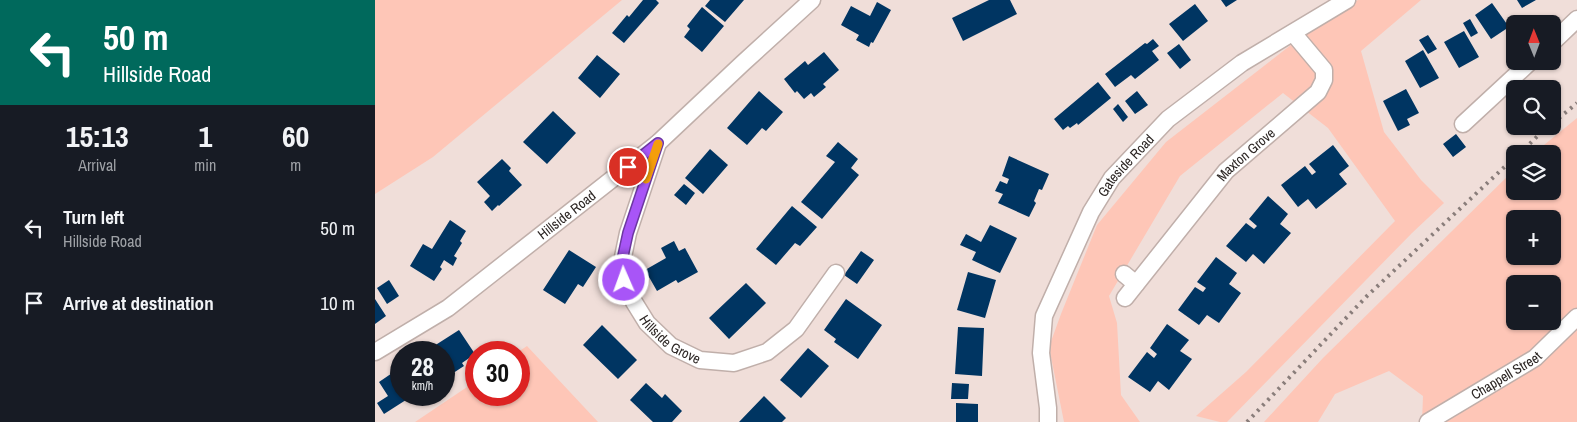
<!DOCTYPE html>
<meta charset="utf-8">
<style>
body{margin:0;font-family:"Archivo Narrow",sans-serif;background:#242831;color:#f1f3f6;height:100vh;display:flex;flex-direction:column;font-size:19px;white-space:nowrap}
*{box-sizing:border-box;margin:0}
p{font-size:16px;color:#9ea1a6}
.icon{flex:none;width:28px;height:28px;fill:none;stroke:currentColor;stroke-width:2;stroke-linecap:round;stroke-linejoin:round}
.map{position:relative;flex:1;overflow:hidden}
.panel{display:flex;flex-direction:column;background:#171b24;width:375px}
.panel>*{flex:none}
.banner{background:#00695c;color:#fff;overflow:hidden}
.needle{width:32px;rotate:359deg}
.buttons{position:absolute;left:1131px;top:15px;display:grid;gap:10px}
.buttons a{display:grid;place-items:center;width:55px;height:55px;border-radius:8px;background:#171b24;box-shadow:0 1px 4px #0004;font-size:25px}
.speed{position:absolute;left:15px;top:341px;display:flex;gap:10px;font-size:25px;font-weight:700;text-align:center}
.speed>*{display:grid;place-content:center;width:65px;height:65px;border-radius:50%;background:#171b24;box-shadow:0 1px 4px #0004;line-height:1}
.speed small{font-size:12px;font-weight:400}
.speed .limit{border:8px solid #d22;background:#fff;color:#111}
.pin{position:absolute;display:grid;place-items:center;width:42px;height:42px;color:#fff;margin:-21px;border:2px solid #fff;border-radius:50%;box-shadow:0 1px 5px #0007}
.me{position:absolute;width:55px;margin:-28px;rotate:358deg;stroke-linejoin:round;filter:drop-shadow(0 0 4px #0008)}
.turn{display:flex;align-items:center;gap:18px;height:105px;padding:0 20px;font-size:22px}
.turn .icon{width:65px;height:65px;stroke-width:2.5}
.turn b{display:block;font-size:35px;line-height:42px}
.eta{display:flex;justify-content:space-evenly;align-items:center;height:85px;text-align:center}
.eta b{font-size:30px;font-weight:700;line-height:35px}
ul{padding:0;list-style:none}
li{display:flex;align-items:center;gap:15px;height:75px;padding:0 20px}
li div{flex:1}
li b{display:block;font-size:19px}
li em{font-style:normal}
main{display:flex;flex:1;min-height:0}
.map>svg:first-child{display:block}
</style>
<main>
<section class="panel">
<div class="banner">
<div class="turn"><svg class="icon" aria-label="left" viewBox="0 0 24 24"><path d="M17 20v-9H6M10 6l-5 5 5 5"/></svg><div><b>50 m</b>Hillside Road</div></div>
</div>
<div class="eta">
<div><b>15:13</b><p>Arrival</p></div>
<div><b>1</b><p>min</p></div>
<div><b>60</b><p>m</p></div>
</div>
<ul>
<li><svg class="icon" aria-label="left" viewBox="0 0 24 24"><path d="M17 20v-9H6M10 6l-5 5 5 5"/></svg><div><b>Turn left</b><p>Hillside Road</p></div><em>50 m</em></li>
<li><svg class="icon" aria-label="arrive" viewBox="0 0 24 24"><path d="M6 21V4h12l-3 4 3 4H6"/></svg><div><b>Arrive at destination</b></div><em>10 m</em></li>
</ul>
</section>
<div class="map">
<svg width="1202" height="422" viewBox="0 0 1202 422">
<rect width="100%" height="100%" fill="#f0ded9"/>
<path fill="#fec6b7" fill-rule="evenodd" d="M0,0H247L58,157L0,194Z
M983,0H1046L986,51L1009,132L1046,180L1069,203L1037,233L852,422H845L821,416L871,372L1020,221L953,128L908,93L805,176L734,296L742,323L746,395L765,422H689L674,347L686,314L722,225L791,142L957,13Z
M1202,118V422H1047L1048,396L1014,371L960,394L943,422H889L948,358L1140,169V191H1178V154H1158ZM1140,219H1178V256H1140ZM1140,284H1178V321H1140Z
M152,346L223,422H40L101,381V395H144L143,352Z"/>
<path fill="#003562" d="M268,0H281L284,3L249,43L237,33L252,15L254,17Z
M335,0H369L350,22L330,6Z
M614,0H635L642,14L588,41L577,18Z
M846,0H862L851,7Z
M1142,0H1161L1147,8Z
M502,2L516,10L498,43L496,42L494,47L481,40L484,35L466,25L476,6L495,16Z
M1117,3L1134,27L1116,39L1100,15Z
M820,4L833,21L808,41L794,24Z
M327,7L349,26L327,52L309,37L315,29L312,26Z
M1095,19L1103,33L1096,37L1088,23Z
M1089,31L1104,57L1084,68L1069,42Z
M1053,35L1062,49L1053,54L1044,40Z
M778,39L784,46L777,51L784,60L760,79L756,75L740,87L730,74L770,43L772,44Z
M804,44L816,60L805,69L792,53Z
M1048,50L1064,78L1045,88L1030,61Z
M449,52L464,70L448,84L451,87L439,97L436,93L429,99L422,91L420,93L409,79L430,61L433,65Z
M222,55L245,74L225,98L203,78Z
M723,82L736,98L703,125L702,123L695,128L693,126L688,130L679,119Z
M1031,89L1044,113L1032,119L1035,125L1023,131L1008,101Z
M384,91L408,112L391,131L387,128L372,145L352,128Z
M762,91L773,105L760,114L750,101Z
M743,104L753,117L748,122L738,109Z
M178,111L201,133L172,164L148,142Z
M1081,134L1091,147L1078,157L1068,144Z
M463,142L483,159L476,168L484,175L447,219L426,202L460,162L451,156Z
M958,145L974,166L964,174L972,184L941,209L933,199L923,207L906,185L930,166L937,175L941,172L934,164Z
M335,149L353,165L328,194L310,178Z
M634,156L674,174L667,190L664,189L659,201L661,203L654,217L623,203L628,194L620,191L625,181L632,184L634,179L627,176Z
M127,159L136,168L134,171L147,185L124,206L123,205L117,211L109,202L115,196L102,182Z
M309,184L320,193L311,205L299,195Z
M893,196L913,214L905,224L916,233L889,264L878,254L871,262L851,246L871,223L879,229L882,226L874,219Z
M417,206L442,227L425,246L420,243L401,265L381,249Z
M75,220L91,231L85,241L87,243L79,256L82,258L78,266L69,260L65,267L67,269L59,281L35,266L48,244L57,249Z
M615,225L642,238L625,273L597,260L601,252L585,245L591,234L606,242Z
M299,241L304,251L310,248L323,272L303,283L301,280L282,291L270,270L291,258L286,248Z
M194,250L221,267L208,287L203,284L190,304L168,290Z
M486,251L499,260L482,284L469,275Z
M841,257L862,273L854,284L866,293L844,323L832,315L824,325L803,310L820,287L828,292L831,288L822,282Z
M593,272L621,280L610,318L582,310Z
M14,280L24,296L12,304L2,288Z
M371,283L391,303L354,339L334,318Z
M0,299L11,316L0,324Z
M471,299L507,325L483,359L459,342L461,339L449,330Z
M792,324L814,340L805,351L817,359L794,390L783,381L775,392L753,377L772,352L779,358L782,354L775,348Z
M227,325L262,360L243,379L208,345Z
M583,327L609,328L607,376L580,374Z
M84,330L100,354L87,363L89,366L69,379V352H64L59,346Z
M433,348L454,366L426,398L405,380Z
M26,367V395H46L36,401L34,398L9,414L2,403L13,396L4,382Z
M271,383L287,398L290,394L307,411L297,422H278L255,400Z
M577,383L594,384L593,399H576Z
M389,396L411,418L407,422H364Z
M581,403L603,404V422H581Z"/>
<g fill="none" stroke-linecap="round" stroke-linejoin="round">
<g stroke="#c0afaa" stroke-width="19">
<g id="street">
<path d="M1178,42L1202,19"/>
<path d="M1088,124L1156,61"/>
<path id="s1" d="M283,143L253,233L248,257L249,280L259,302L272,323L296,346L325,360L359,363L392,352L421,329L461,273"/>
<path d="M749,274L761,284"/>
<path id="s2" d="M750,298L851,171L943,92L949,80V70L918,33"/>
<path id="s3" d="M0,352L73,308L283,143L368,63L437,0"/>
<path id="s4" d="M673,422V408L666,353L669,316L716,212L737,178L793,119L867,63L972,0"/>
<path id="s5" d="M1053,422L1160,358L1202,317"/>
</g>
</g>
<use href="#street" stroke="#fff" stroke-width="16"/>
<path stroke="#897d7a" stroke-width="4" stroke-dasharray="2.5 5" stroke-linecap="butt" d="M1178,123L1202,103
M1144,154L1173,126
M872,422L992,296L1140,157"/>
</g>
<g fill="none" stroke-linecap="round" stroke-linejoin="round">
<g stroke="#6d37a1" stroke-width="12">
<path id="route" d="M249,280L248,256L253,233L283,143L253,167"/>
</g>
<use href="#route" stroke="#a855f7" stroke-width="9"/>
<path stroke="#f59e0b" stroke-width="9" d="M271,179L283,144"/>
</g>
<g text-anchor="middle" stroke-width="5" stroke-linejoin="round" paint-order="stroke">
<g font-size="14" fill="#2c2624" stroke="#f0ded9">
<text dy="5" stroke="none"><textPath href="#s2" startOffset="188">Maxton Grove</textPath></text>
<text dy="5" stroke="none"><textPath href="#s4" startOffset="279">Gateside Road</textPath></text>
<text dy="5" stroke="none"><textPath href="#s3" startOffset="236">Hillside Road</textPath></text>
<text dy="5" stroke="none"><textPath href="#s1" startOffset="220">Hillside Grove</textPath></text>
<text dy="5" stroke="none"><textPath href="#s5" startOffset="91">Chappell Street</textPath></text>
</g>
</g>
</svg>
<div class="buttons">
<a><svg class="needle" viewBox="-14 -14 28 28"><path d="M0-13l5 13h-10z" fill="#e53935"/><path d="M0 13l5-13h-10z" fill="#9ea1a6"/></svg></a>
<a><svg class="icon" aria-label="search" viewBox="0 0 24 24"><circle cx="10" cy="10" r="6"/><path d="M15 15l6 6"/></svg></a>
<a><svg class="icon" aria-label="layers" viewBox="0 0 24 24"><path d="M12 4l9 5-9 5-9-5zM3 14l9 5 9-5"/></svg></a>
<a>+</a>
<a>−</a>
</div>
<div class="speed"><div>28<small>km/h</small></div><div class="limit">30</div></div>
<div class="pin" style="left:253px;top:167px;background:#d93025"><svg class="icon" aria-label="arrive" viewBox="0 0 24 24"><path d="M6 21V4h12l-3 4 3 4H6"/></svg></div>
<svg class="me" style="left:249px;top:280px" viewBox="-20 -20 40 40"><circle r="17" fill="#a855f7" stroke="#fff" stroke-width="3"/><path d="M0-11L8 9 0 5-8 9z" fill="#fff"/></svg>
</div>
</main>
